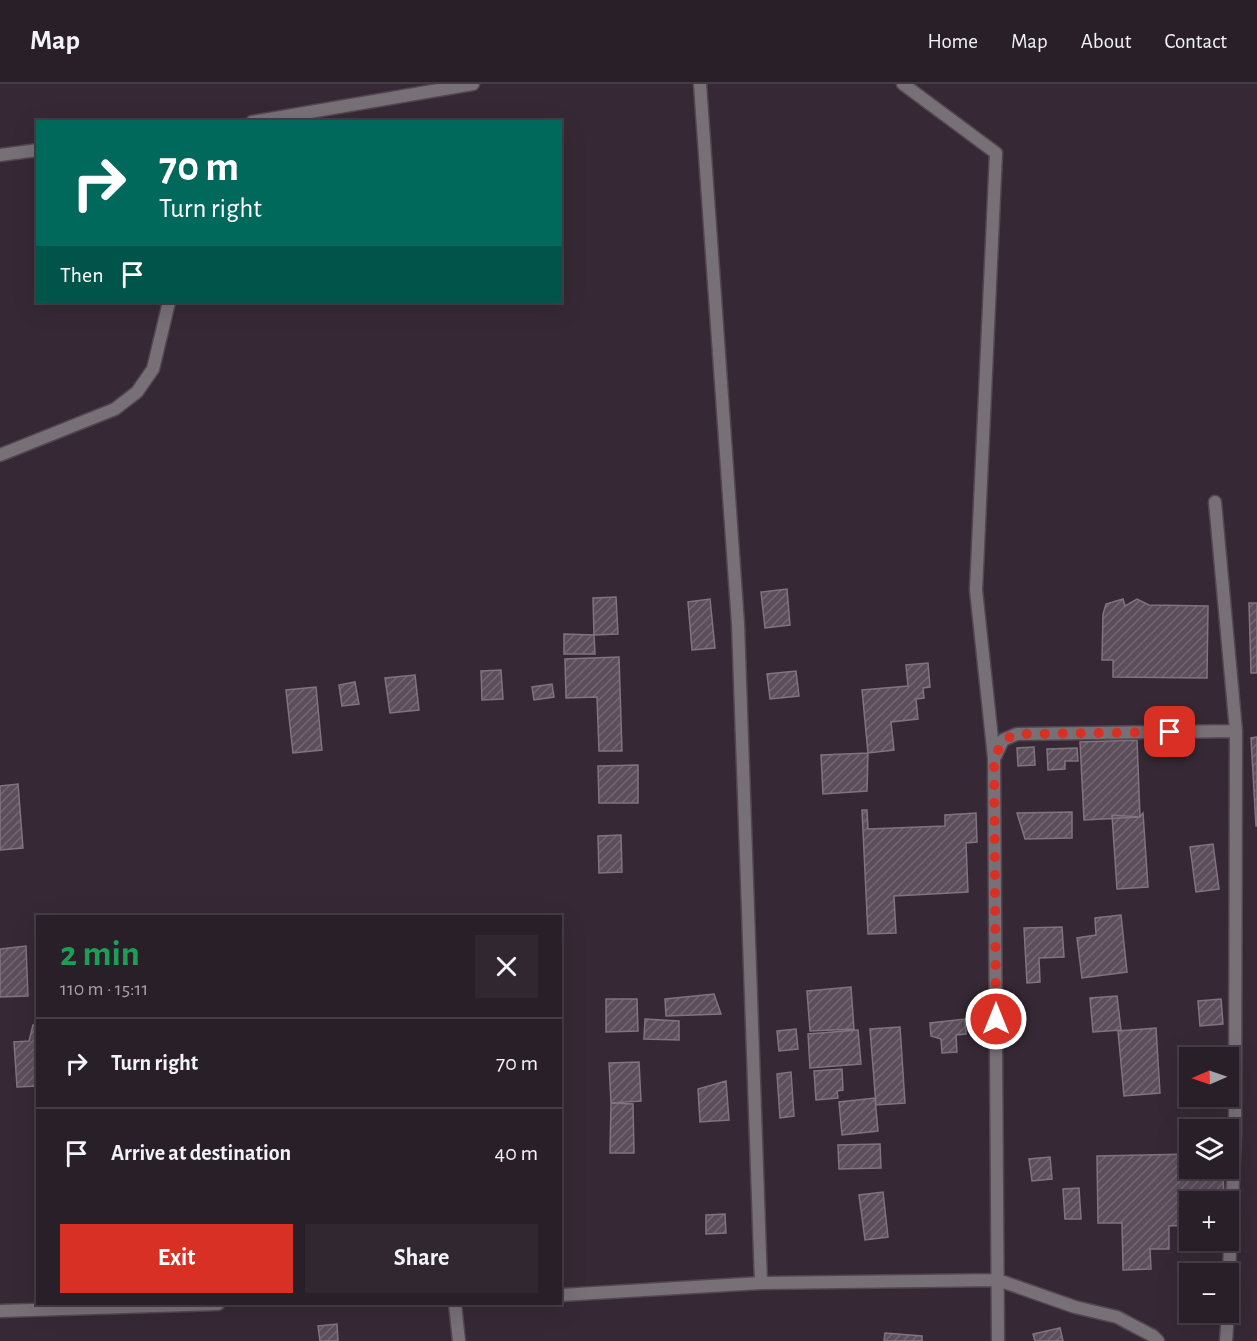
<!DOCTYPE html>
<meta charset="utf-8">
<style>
body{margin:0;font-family:"Alegreya Sans",sans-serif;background:#302730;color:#f1f3f6;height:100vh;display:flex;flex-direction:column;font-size:22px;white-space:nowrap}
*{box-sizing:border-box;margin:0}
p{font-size:20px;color:#a5a2a8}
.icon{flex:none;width:33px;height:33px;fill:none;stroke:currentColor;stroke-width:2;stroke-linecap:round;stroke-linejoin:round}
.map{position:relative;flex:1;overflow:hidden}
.side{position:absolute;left:36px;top:831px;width:526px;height:390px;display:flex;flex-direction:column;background:#281f28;border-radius:0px;box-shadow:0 6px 24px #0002,0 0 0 2px #443d45}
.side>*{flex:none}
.hud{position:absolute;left:36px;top:36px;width:526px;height:183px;border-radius:0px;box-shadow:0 6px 24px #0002,0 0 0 2px #443d45;background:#00695c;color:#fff;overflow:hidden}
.needle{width:39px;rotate:268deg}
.buttons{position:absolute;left:1179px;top:963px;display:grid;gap:12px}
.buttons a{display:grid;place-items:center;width:60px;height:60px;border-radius:0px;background:#281f28;box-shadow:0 6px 24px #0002,0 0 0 2px #443d45;font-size:30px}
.pin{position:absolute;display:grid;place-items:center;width:51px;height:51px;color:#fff;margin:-26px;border-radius:12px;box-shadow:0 3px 9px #0006}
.me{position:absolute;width:66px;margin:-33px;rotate:0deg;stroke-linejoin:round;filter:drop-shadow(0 0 4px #0008)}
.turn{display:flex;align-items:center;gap:21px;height:126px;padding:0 24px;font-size:27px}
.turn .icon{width:78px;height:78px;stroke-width:2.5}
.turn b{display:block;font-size:42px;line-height:51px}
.then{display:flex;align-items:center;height:57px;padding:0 24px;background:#0003;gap:12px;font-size:22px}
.round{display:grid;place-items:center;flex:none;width:63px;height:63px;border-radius:0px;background:#302730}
.overview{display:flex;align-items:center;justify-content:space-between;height:102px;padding:0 24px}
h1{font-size:36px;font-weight:600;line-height:45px;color:#1e9e55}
.action{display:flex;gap:12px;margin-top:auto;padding:12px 24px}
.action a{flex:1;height:69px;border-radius:0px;background:#d93025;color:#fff;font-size:24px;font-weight:600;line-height:69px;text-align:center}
.action a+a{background:#302730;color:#f1f3f6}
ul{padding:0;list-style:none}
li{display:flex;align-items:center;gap:18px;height:90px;padding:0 24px;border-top:2px solid #443d45}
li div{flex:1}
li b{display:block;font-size:22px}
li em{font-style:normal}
header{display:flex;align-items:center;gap:36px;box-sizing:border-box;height:84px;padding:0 30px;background:#281f28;border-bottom:2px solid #443d45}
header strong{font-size:28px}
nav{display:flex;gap:33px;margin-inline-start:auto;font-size:21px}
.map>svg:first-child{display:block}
</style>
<header>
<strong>Map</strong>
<nav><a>Home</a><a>Map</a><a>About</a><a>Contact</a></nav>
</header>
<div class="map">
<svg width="1257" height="1257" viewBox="0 0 1257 1257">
<defs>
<pattern id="building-hatch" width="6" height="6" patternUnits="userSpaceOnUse" patternTransform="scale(1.5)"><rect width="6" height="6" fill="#5d4e5b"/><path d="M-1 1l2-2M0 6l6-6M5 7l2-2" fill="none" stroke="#746773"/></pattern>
</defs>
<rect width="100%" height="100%" fill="#362935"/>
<path fill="url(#building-hatch)" stroke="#827381" stroke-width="1.5" d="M787,505L790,541L765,544L761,508Z
M616,513L618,550L594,551L593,514Z
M710,515L715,564L692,566L688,518Z
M1123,515L1125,522L1137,515L1149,521L1208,522L1207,594L1113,593V576H1102L1103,530L1106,520Z
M1249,519H1257V589H1251Z
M564,550L594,551L595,570H564Z
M619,573L622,667H599L597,613L566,614L565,575Z
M928,579L930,603L923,604L924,614L916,615L918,635L891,638L894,666L868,669L862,606L908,602L906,581Z
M501,586L503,615L482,616L481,587Z
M796,587L799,612L770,615L767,590Z
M415,591L419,626L390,629L385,594Z
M355,598L359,620L342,622L339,601Z
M552,600L554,613L534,616L532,603Z
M316,603L322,666L293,669L286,606Z
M1257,653V742H1256L1251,654Z
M1137,656L1140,733L1084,736L1080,658Z
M1034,663L1035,681L1018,682L1017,664Z
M1077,664L1078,677H1065V685L1048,686L1047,665Z
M868,669L867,707L823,710L821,671Z
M638,681V719H599L598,682Z
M18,700L23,764L0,766V702Z
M862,726H867L868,745L945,742V731L976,729L977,758L966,759L968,808L894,812L896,849L868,850Z
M1072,728V754L1025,755L1017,729Z
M1143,729L1148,803L1117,805L1112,731L1140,733Z
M621,751L622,788L599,789L598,752Z
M1213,760L1219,805L1196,808L1190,763Z
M1121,831L1127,888L1082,894L1077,854L1096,851L1095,834Z
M1062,843L1064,873L1039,874L1040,898L1027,899L1024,844Z
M26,862L28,912L0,913V865Z
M851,903L854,945L810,947L807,907Z
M714,910L721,930L666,932L665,915Z
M1117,912L1121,946L1093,948L1090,914Z
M606,915H637L638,947L606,948Z
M1221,915L1223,940L1200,942L1198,917Z
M645,935L679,937V956L644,955Z
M965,935L966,950L956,951L957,968L942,969L941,955L931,952L930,939Z
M33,941H38V1002L17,1003L14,958L29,957Z
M900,943L905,1019L876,1021L870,945Z
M1156,944L1160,1009L1124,1012L1118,947Z
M796,945L798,965L779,967L777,947Z
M858,946L861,980L810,984L808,950Z
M639,978L641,1017L611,1019L609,979Z
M842,985L843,1006L837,1007L838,1014L816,1016L814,987Z
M791,988L794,1032L780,1034L777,990Z
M726,997L729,1036L700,1038L698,1005Z
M875,1014L878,1047L842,1051L839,1018Z
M611,1019L633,1020L634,1069H610Z
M880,1060L881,1084L839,1085L838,1061Z
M1190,1070V1084H1223L1224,1118H1190V1141L1169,1142V1165H1150L1151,1185L1123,1186L1122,1139H1098L1097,1072Z
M1050,1073L1052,1095L1032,1097L1029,1075Z
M1079,1104L1081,1135H1065L1063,1105Z
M883,1108L888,1153L865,1156L859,1111Z
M725,1130L726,1149L706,1150V1131Z
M337,1240L338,1257H320L318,1242Z
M1060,1244L1063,1257H1035L1033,1250Z
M885,1249L922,1252V1257H884Z"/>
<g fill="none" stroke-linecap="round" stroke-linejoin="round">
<g stroke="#524651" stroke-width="15">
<path id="street" d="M700,0L738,540L761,1199
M903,0L996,69L976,506L994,674
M252,38L473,0
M0,71L38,66
M0,371L115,325L137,308L153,285L169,218
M1215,418L1236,647L1235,1050L1228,1211
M561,1211L761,1199L998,1196L1075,1223L1117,1233L1153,1252L1158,1257
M455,1220L459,1257
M0,1227L218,1220
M998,1257L994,675L1003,656L1017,650L1236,647
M1226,1257L1228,1228"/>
</g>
<use href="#street" stroke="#777077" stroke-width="12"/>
</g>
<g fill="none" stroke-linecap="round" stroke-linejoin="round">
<path stroke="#d93025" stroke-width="10" stroke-dasharray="0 18" d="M996,935L994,675L1003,656L1017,650L1170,648"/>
</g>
</svg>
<div class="buttons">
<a><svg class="needle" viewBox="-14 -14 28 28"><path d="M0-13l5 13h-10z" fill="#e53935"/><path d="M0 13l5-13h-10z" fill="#a5a2a8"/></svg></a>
<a><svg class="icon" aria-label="layers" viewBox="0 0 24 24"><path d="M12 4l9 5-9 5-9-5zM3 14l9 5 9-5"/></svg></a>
<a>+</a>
<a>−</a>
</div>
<div class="pin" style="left:1170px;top:648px;background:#d93025"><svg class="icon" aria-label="arrive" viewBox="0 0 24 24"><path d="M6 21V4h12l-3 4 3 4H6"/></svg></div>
<svg class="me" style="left:996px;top:935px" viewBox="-20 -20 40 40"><circle r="17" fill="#d93025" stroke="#fff" stroke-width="3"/><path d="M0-11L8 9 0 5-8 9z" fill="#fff"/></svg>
<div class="hud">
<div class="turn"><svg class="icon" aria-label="right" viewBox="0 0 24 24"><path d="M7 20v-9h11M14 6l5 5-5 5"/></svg><div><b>70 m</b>Turn right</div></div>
<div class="then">Then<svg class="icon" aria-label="arrive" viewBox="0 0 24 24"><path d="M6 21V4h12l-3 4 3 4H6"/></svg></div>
</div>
<section class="side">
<div class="overview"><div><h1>2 min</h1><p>110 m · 15:11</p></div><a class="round"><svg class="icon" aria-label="close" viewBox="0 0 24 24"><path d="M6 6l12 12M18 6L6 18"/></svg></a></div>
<ul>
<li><svg class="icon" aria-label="right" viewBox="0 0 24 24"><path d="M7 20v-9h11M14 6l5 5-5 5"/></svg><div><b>Turn right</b></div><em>70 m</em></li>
<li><svg class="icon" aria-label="arrive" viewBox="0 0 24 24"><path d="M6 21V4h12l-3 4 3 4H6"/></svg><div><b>Arrive at destination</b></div><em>40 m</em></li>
</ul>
<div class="action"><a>Exit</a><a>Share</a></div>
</section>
</div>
